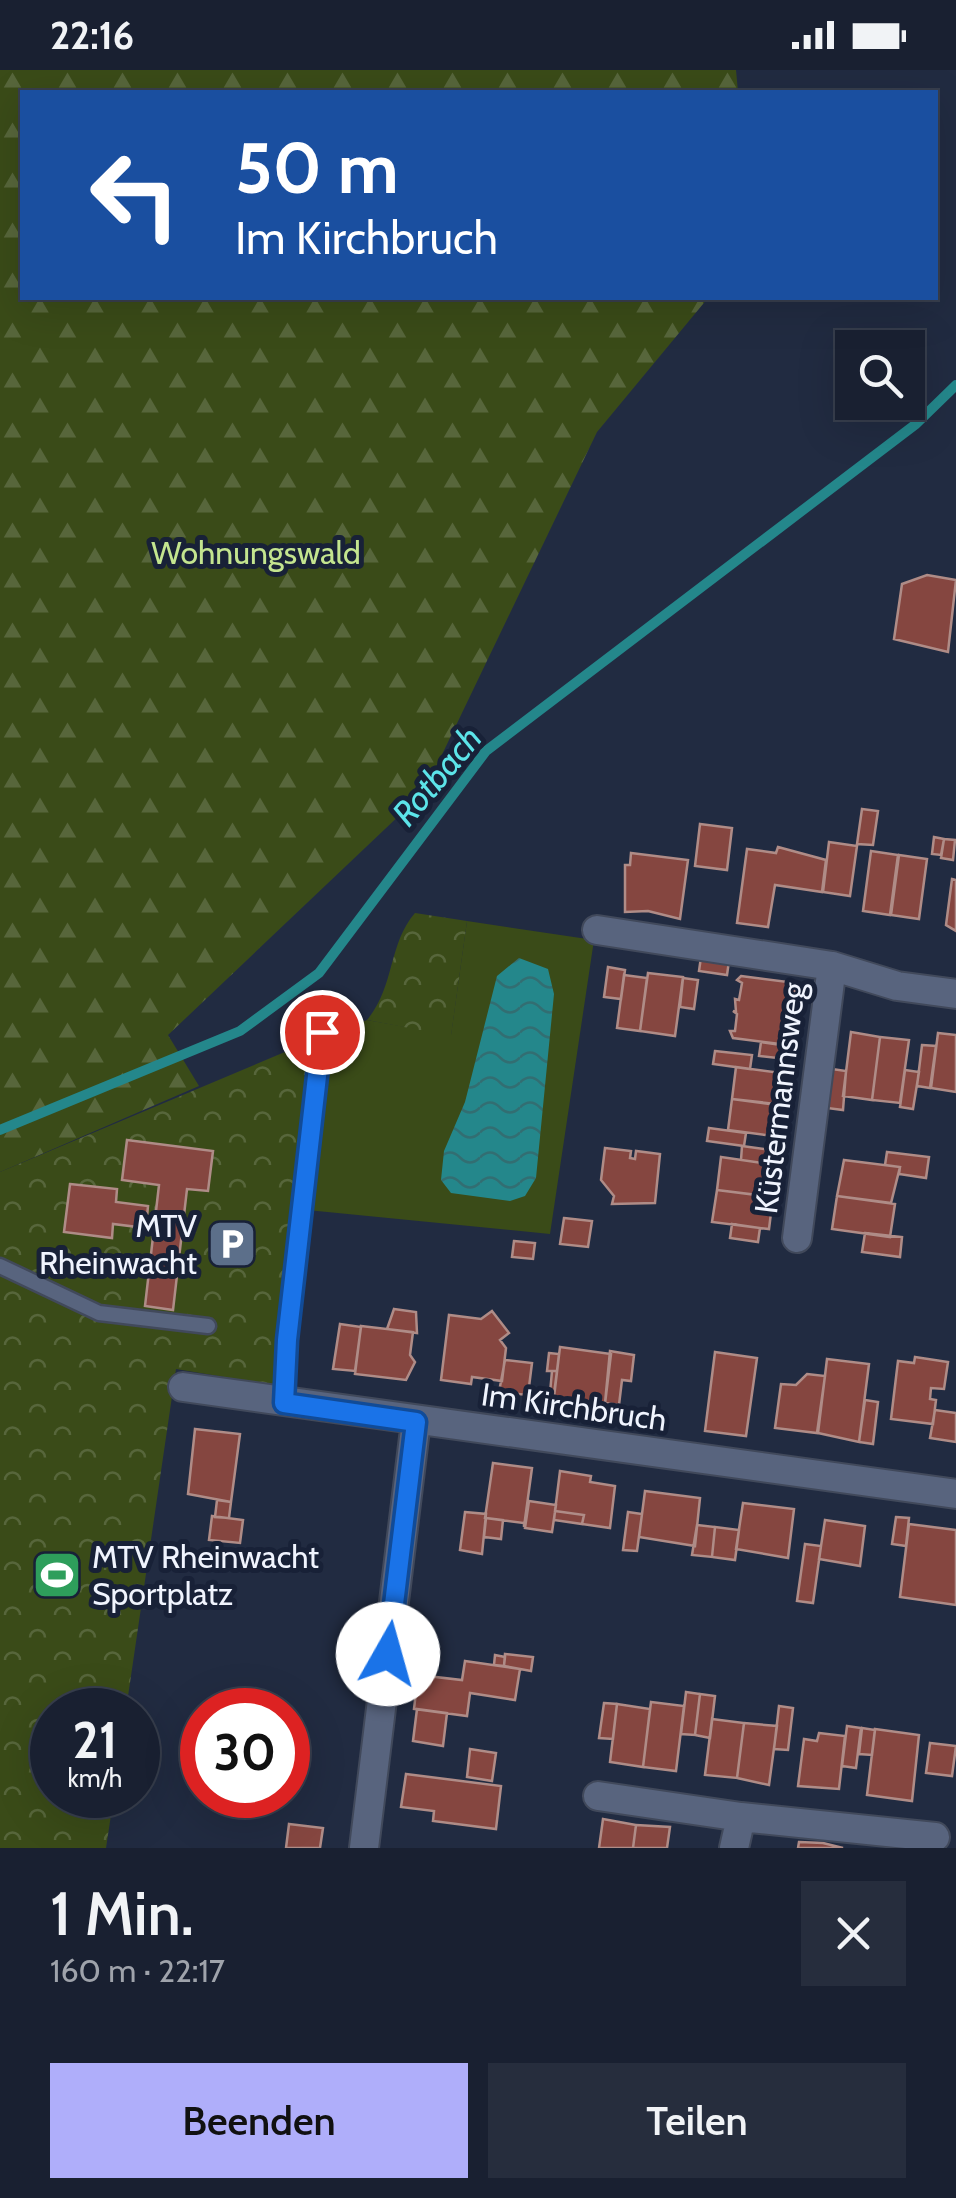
<!DOCTYPE html>
<html lang="de">
<meta charset="utf-8">
<style>
body{margin:0;font-family:Cabin,sans-serif;background:#262d3d;color:#f1f3f6;height:100vh;display:flex;flex-direction:column;font-size:38px;white-space:nowrap}
*{box-sizing:border-box;margin:0}
p{font-size:32px;color:#9fa3ab}
.icon{flex:none;width:55px;height:55px;fill:none;stroke:currentColor;stroke-width:2;stroke-linecap:round;stroke-linejoin:round}
.map{position:relative;height:1778px;overflow:hidden}
.side{display:flex;flex-direction:column;background:#192031;flex:1}
.side>*{flex:none}
.top-card{position:absolute;left:20px;top:20px;width:918px;height:210px;border-radius:0px;box-shadow:0 10px 40px #0002,0 0 0 2px #373e4d;background:#1a4fa0;color:#fff;overflow:hidden}
.controls{position:absolute;left:835px;top:260px;display:grid;gap:20px}
.controls a{display:grid;place-items:center;width:90px;height:90px;border-radius:0px;background:#192031;box-shadow:0 10px 40px #0002,0 0 0 2px #373e4d;font-size:50px}
.speed{position:absolute;left:30px;top:1618px;display:flex;gap:20px;font-size:50px;font-weight:700;text-align:center}
.speed>*{display:grid;place-content:center;width:130px;height:130px;border-radius:50%;background:#192031;box-shadow:0 10px 40px #0002,0 0 0 2px #373e4d;line-height:1}
.speed small{font-size:25px;font-weight:400}
.speed .limit{border:15px solid #d22;background:#fff;color:#111}
.pin{position:absolute;display:grid;place-items:center;width:85px;height:85px;color:#fff;margin:-42px;border:5px solid #fff;border-radius:50%;box-shadow:0 2px 10px #0007}
.me{position:absolute;width:110px;margin:-55px;rotate:7deg;stroke-linejoin:round;filter:drop-shadow(0 0 8px #0008)}
.turn{display:flex;align-items:center;gap:35px;height:210px;padding:0 50px;font-size:45px}
.turn .icon{width:130px;height:130px;stroke-width:2.5}
.turn b{display:block;font-size:70px;line-height:85px}
.round{display:grid;place-items:center;flex:none;width:105px;height:105px;border-radius:0px;background:#262d3d}
.summary{display:flex;align-items:center;justify-content:space-between;height:170px;padding:0 50px}
h1{font-size:60px;font-weight:600;line-height:75px}
.button{display:flex;gap:20px;margin-top:auto;padding:20px 50px}
.button a{flex:1;height:115px;border-radius:0px;background:#afaefa;color:#111;font-size:40px;font-weight:600;line-height:115px;text-align:center}
.button a+a{background:#262d3d;color:#f1f3f6}
.status{display:flex;justify-content:space-between;align-items:center;height:70px;padding:0 50px;background:#192031;direction:ltr}
.status svg{height:28px;fill:currentColor}
.map>svg:first-child{display:block}
</style>
<div class="status"><b>22:16</b><svg viewBox="0 0 49 12"><path d="M0 12V9h3v3zM5 12V6h3v6zM10 12V3h3v9zM15 12V0h3v12zM26 1h20v11H26zM47 4h2v5h-2z"/></svg></div>
<div class="map">
<svg width="956" height="1778" viewBox="0 0 956 1778">
<defs>
<pattern id="forest-firs" width="22" height="20" patternUnits="userSpaceOnUse" patternTransform="scale(2.5)"><rect width="22" height="20" fill="#3a4b18"/><path d="M5 1l3.5 6h-7zM16 11l3.5 6h-7z" fill="#57663b"/></pattern>
<pattern id="park-crowns" width="20" height="18" patternUnits="userSpaceOnUse" patternTransform="scale(2.5)"><rect width="20" height="18" fill="#3a4b18"/><path d="M2 6a3 3 0 1 1 6 0M12 15a3 3 0 1 1 6 0" fill="none" stroke="#57663b"/></pattern>
<pattern id="water-waves" width="16" height="10" patternUnits="userSpaceOnUse" patternTransform="scale(2.5)"><rect width="16" height="10" fill="#24878b"/><path d="M0 5q4-4 8 0t8 0" fill="none" stroke="#326e72"/></pattern>
</defs>
<rect width="100%" height="100%" fill="#212b41"/>
<path fill="#3a4b18" d="M467,851L594,870L550,1164L307,1140L329,966L367,950L451,965Z"/>
<path fill="url(#forest-firs)" d="M0,0H736L738,22H22V228H708L597,362L424,722L168,965L199,1016L0,1102Z"/>
<path fill="url(#park-crowns)" d="M415,843L467,851L451,966L367,950C395,917 388,874 415,843Z
M318,968L273,1315L176,1299L126,1640H52V1725H114L106,1778H0V1102Z"/>
<path fill="url(#water-waves)" d="M519,888L548,899L554,924L536,1108L525,1126L510,1131L451,1123L441,1110L444,1081L465,1032L497,906Z"/>
<g fill="none" stroke-linecap="round" stroke-linejoin="round">
<path stroke="#24878b" stroke-width="10" d="M0,1060L240,961L319,903L486,681L916,354L956,315"/>
</g>
<path fill="#854640" stroke="#af8c87" stroke-width="2.5" d="M927,505L956,510L948,582L894,569L902,514Z
M862,739L878,741L873,775L857,774Z
M700,754L732,758L727,800L695,796Z
M934,767L944,769L941,785L932,784Z
M944,769L955,770L953,790L941,788Z
M829,772L857,776L850,826L823,822Z
M778,777L826,790L822,822L775,815L768,857L737,853L747,779L776,783Z
M871,781L898,785L890,845L863,841Z
M631,783L688,790L680,849L648,841L625,842V795H630Z
M899,785L927,789L919,849L891,845Z
M952,809L956,810V861L946,855Z
M701,887L729,891L727,905L699,901Z
M608,897L625,900L621,929L604,927Z
M648,903L683,907L675,966L640,961Z
M624,905L647,908L640,961L617,958Z
M741,906L796,913L788,975L733,968L730,961H735L737,944L733,941L736,942L735,929L739,930L742,913L737,910Z
M683,908L698,910L694,939L680,937Z
M851,962L880,967L872,1030L843,1026Z
M938,963L956,965V1022L931,1018Z
M880,967L909,970L900,1033L872,1030Z
M761,972L788,976L786,989L759,986Z
M922,975L936,976L930,1018L917,1016Z
M715,981L752,985L750,999L713,994Z
M736,997L789,1004L785,1035L732,1029Z
M832,999L846,1001L843,1040L827,1038Z
M905,1000L919,1002L913,1039L900,1037Z
M732,1029L785,1036L780,1067L728,1060Z
M709,1058L746,1063L744,1076L707,1071Z
M127,1070L213,1081L208,1121L187,1119L173,1240L145,1236L159,1115L122,1110Z
M742,1076L771,1080L769,1094L741,1090Z
M605,1078L631,1081L630,1088L635,1089L636,1081L660,1084L655,1133L612,1134L614,1126L601,1110Z
M887,1082L929,1087L926,1108L899,1104L900,1097L885,1095Z
M721,1087L777,1095L773,1127L717,1120Z
M844,1090L900,1097L891,1133L837,1126Z
M70,1114L117,1119L116,1132L148,1136L146,1158L113,1154L112,1168L64,1162Z
M717,1120L773,1127L769,1159L712,1152Z
M837,1126L895,1134L890,1167L832,1159Z
M564,1148L592,1151L588,1177L560,1174Z
M732,1154L760,1158L758,1172L730,1168Z
M865,1163L902,1167L900,1187L862,1182Z
M514,1171L535,1173L533,1189L512,1187Z
M394,1239L416,1242L417,1263L387,1259Z
M492,1241L509,1263L500,1270L506,1278L502,1311L472,1307L471,1314L441,1310L449,1245L481,1249Z
M340,1254L361,1257L355,1301L333,1299Z
M361,1256L413,1262L410,1285L415,1292L406,1310L355,1304Z
M560,1277L611,1284L605,1334L554,1327Z
M610,1281L634,1285L631,1311L622,1310L619,1335L605,1333Z
M715,1282L757,1288L746,1366L705,1361Z
M549,1283L559,1284L557,1301H547Z
M915,1287L948,1292L944,1319L931,1318L930,1329L936,1330L933,1354L891,1349L898,1291L914,1293Z
M827,1289L869,1294L859,1372L818,1363Z
M505,1290L532,1293L528,1325L499,1322Z
M557,1301L554,1324L550,1323L552,1301Z
M807,1304L825,1306L817,1363L775,1358L781,1314L796,1315Z
M865,1330L878,1332L873,1374L859,1372Z
M935,1340L956,1343V1372L930,1368Z
M195,1359L240,1364L231,1432L188,1424Z
M493,1393L532,1398L524,1457V1453L485,1448Z
M560,1401L591,1406L590,1412L615,1416L610,1458L582,1454L584,1445L555,1441Z
M645,1421L700,1428L695,1476L639,1467Z
M217,1430L231,1432L229,1448L215,1447Z
M529,1431L556,1435L552,1462L525,1458Z
M743,1433L794,1439L788,1488L736,1479Z
M555,1441L584,1445L582,1454L554,1450Z
M465,1442L486,1444L482,1484L460,1480Z
M628,1442L642,1444L637,1481L623,1480Z
M212,1446L243,1450L240,1473L209,1470Z
M896,1447L909,1448L906,1476L892,1474Z
M486,1448L503,1450L501,1469L484,1467Z
M825,1450L865,1456L860,1496L819,1489Z
M909,1454L956,1460V1535L900,1527Z
M697,1455L715,1457L712,1487L692,1485Z
M715,1457L739,1460L735,1490L712,1487Z
M805,1474L821,1476L813,1533L797,1531Z
M505,1584L533,1587L531,1601L504,1596Z
M495,1585L505,1587L504,1596L494,1595Z
M465,1591L520,1599L515,1630L470,1623L467,1646L414,1639L418,1605L462,1610Z
M686,1622L700,1624L695,1665L681,1664Z
M700,1624L715,1626L710,1668L695,1665Z
M651,1632L684,1636L676,1701L643,1697Z
M604,1633L617,1634L613,1669L599,1668Z
M617,1634L650,1639L643,1697L610,1692Z
M779,1636L793,1638L788,1680L774,1679Z
M417,1639L447,1643L443,1676L413,1671Z
M712,1649L744,1653L737,1708L705,1705Z
M744,1653L777,1656L769,1715L737,1708Z
M847,1656L861,1658L856,1698L842,1696Z
M862,1658L875,1660L872,1685L859,1684Z
M875,1659L919,1665L912,1731L867,1725Z
M819,1663L845,1666L839,1719L798,1716L804,1669L817,1671Z
M930,1673L956,1676L952,1706L926,1703Z
M470,1679L496,1683L492,1711L467,1707Z
M406,1704L501,1716L496,1759L433,1751L434,1741L401,1737Z
M603,1749L636,1755L633,1778H599Z
M289,1754L323,1758L320,1778H286Z
M636,1755L670,1757L667,1778H633Z
M799,1772L823,1773L843,1778H798Z"/>
<g fill="none" stroke-linecap="round" stroke-linejoin="round">
<g stroke="#41495b" stroke-width="19">
<path id="service" d="M0,1196L99,1243L208,1256
M284,1332L287,1270L322,962"/>
</g>
<g stroke="#41495b" stroke-width="32">
<path id="minor" d="M597,860L832,896L897,916L956,924
M797,1168L832,896
M183,1317L956,1424
M598,1726L741,1747L935,1767
M364,1778L416,1351
M734,1778L741,1747"/>
</g>
<use href="#service" stroke="#58647e" stroke-width="14"/>
<use href="#minor" stroke="#58647e" stroke-width="28"/>
</g>
<g fill="none" stroke-linecap="round" stroke-linejoin="round">
<g stroke="#114b97" stroke-width="25">
<path id="route" d="M322,962L287,1270L284,1333L416,1352L388,1584"/>
</g>
<use href="#route" stroke="#1a73e8" stroke-width="18"/>
</g>
<defs>
<g id="parking-square" transform="scale(2.5)"><rect x="-9" y="-9" width="18" height="18" rx="4" fill="#5c6f8a" stroke="#182137"/><path d="M-3.5-5.5H1a3.5 3.5 0 0 1 0 7H-1V5.5H-3.5ZM-1-3.4V-.6H.8a1.4 1.4 0 0 0 0-2.8Z" fill="#fff"/></g>
<g id="stadium-square" transform="scale(2.5)"><rect x="-9" y="-9" width="18" height="18" rx="4" fill="#2e9e5b" stroke="#182137"/><path d="M0-5a6.5 5 0 1 0 0 10a6.5 5 0 1 0 0-10ZM-3.5-1.8h7v3.6h-7Z" fill="#fff"/></g>
</defs>
<g fill-rule="evenodd">
<use href="#parking-square" x="232" y="1174"/>
<use href="#stadium-square" x="57" y="1505"/>
</g>
<g text-anchor="middle" stroke-width="10" stroke-linejoin="round" paint-order="stroke">
<g font-size="32" fill="#c4e58f" stroke="#182137">
<text x="256" y="494">Wohnungswald</text>
</g>
<g font-size="32" fill="#f0f4fe" stroke="#182137">
<text transform="translate(780 1028) rotate(-83)" y="11">Küstermannsweg</text>
<text transform="translate(574 1337) rotate(8)" y="11">Im Kirchbruch</text>
</g>
<g font-size="32" fill="#f0f4fe" stroke="#182137" text-anchor="end">
<text x="197" y="1167">MTV<tspan x="197" dy="37">Rheinwacht</tspan></text>
<text x="92" y="1498" text-anchor="start">MTV Rheinwacht<tspan x="92" dy="37">Sportplatz</tspan></text>
</g>
<g font-size="35" font-style="italic" fill="#5ce4e9" stroke="#182137">
<text transform="translate(437 706) rotate(-50)" y="12">Rotbach</text>
</g>
</g>
</svg>
<div class="controls">
<a><svg class="icon" aria-label="search" viewBox="0 0 24 24"><circle cx="10" cy="10" r="6"/><path d="M15 15l6 6"/></svg></a>
</div>
<div class="speed"><div>21<small>km/h</small></div><div class="limit">30</div></div>
<div class="pin" style="left:322px;top:962px;background:#d93025"><svg class="icon" aria-label="arrive" viewBox="0 0 24 24"><path d="M6 21V4h12l-3 4 3 4H6"/></svg></div>
<svg class="me" style="left:388px;top:1584px" viewBox="-20 -20 40 40"><circle r="19" fill="#fff"/><path d="M0-13L10 11 0 6-10 11z" fill="#1a73e8"/></svg>
<div class="top-card">
<div class="turn"><svg class="icon" aria-label="left" viewBox="0 0 24 24"><path d="M17 20v-9H6M10 6l-5 5 5 5"/></svg><div><b>50 m</b>Im Kirchbruch</div></div>
</div>
</div>
<section class="side">
<div class="summary"><div><h1>1 Min.</h1><p>160 m · 22:17</p></div><a class="round"><svg class="icon" aria-label="close" viewBox="0 0 24 24"><path d="M6 6l12 12M18 6L6 18"/></svg></a></div>
<div class="button"><a>Beenden</a><a>Teilen</a></div>
</section>
